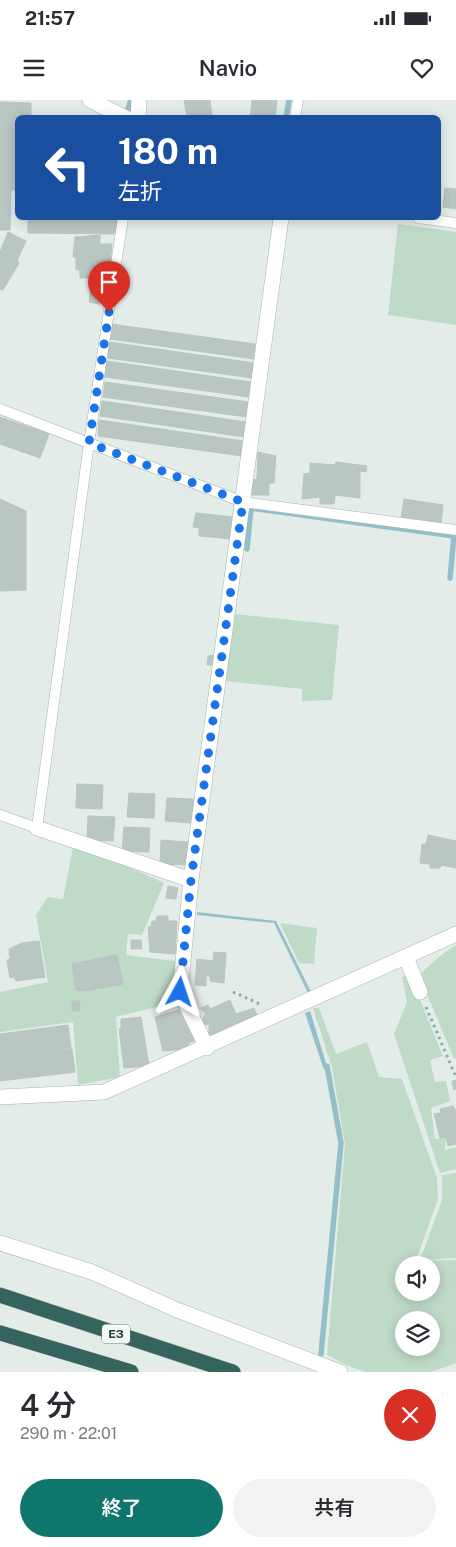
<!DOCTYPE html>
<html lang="ja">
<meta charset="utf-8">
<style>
body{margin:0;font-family:"Public Sans","Noto Sans JP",sans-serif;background:#f2f2f3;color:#2b2b33;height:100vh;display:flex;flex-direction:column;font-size:19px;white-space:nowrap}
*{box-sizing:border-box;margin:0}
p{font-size:16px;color:#7c7c81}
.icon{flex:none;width:28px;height:28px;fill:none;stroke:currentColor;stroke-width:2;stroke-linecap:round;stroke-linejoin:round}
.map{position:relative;height:1272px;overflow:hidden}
.details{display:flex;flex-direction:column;background:#fff;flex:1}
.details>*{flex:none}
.hud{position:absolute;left:15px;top:15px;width:426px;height:105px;border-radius:8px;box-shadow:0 2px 12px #0003;background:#1a4fa0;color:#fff;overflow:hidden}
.fabs{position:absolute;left:395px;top:1156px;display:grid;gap:10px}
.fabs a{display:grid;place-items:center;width:45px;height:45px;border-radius:50%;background:#fff;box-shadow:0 2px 12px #0003;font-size:25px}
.pin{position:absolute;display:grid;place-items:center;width:42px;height:42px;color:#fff;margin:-51px -21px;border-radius:50% 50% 50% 0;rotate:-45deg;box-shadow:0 0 5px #0007}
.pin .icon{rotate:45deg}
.me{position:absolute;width:55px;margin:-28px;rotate:5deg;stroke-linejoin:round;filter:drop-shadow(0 0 4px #0008)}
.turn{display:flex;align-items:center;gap:18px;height:105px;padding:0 20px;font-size:22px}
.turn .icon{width:65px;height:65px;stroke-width:2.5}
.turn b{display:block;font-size:35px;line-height:42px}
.round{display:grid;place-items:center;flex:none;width:52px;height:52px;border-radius:26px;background:#f2f2f3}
.headline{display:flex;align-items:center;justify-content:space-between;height:85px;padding:0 20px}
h1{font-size:30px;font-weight:600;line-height:38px}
.button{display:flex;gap:10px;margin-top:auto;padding:10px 20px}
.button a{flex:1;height:58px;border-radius:30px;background:#0f766e;color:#fff;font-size:20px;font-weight:600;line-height:58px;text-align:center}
.button a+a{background:#f2f2f3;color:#2b2b33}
.status{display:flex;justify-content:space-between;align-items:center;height:35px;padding:0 25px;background:#fff;direction:ltr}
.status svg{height:14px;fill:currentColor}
header{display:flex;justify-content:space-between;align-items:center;height:65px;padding:0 20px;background:#fff;font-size:22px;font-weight:600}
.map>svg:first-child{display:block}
</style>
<div class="status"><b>21:57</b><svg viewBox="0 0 49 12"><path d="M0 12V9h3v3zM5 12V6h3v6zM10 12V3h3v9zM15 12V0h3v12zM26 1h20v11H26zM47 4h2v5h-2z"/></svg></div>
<header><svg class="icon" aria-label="menu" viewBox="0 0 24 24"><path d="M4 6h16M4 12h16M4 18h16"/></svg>Navio<svg class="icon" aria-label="heart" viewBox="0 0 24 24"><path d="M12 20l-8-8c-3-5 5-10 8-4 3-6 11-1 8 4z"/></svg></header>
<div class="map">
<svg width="456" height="1272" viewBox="0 0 456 1272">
<rect width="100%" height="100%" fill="#e4ece9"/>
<path fill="#c0dac8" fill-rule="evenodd" d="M398,124L456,132V225L388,215Z
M234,514L339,525L332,600L302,601V589L225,581Z
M73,747L111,759L164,783L142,835L128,834L126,855L175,861L172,903L116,917L120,977L78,985L73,922L0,932V892L48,882L36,815L48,797L63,799Z
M280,823L317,828L314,864L299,863Z
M456,845V958L454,959L419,875L441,855Z
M410,875L443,956L430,960L435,982L446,981L450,1001L431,1008L435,1039L446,1037L445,1050L456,1047V1069L440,1073L394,934L407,902L402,877Z
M313,908H319L336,954L367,942L379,977L402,979L437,1078L438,1099L416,1161L456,1160V1263L431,1272H366L348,1266L327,1255L345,1044L332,968ZM404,1165H431V1192H404ZM404,1220H431V1248H404Z
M456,1073V1158L420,1160L442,1100V1075Z"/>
<path fill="#93bfca" d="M197,812L276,821L311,892L308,893L274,823L197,815Z
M310,911L327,966L324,970L305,913Z"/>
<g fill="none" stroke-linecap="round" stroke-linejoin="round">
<path stroke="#93bfca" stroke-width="5.5" d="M128,9L131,0
M286,18L289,0
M247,449L251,408L454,436L450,478
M321,1254L341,1043L327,966"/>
</g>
<path fill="#bac6c2" stroke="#b7c5c0" d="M184,0H210L212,15L217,18H187Z
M252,0H277L275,18H250Z
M0,2L31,3V18H18V90H11L10,130H0Z
M445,88L456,89V109L443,107Z
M28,118H120L119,134L28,133Z
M8,132L26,141L17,161L19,163L3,190L0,189V152Z
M100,135V144H112L109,176L106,177L105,191H92L93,178H80V170H76V157H73L75,137Z
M90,192L99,194V204L89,202Z
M111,224L255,244L254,259L110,239Z
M109,242L254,263L252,278L108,258Z
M107,261L251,282L249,297L105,277Z
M105,282L249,302L247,317L103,297Z
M102,301L246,322L245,337L100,316Z
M0,317L49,334L40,358L0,344Z
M99,320L243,341L242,356L98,336Z
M258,352L276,356L274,383H269V395H252L253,380L257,379Z
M336,362L367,366L366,372L360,371V398L335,395L334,404H320V397L302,399L304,374L310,373V363L335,365Z
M0,399L26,411V490L0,491Z
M404,399L443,405L441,424L401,418Z
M196,413L234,417L232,439L199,436V428L193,427Z
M216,555L215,565H207L208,556Z
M77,684L103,685L102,709L76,708Z
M129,693L155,694L154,718L127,717Z
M167,698L193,699L192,723L165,721Z
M88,716L115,717L113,741L87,740Z
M124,727L150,728L149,752L122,751Z
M428,735L456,741V768L441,765L440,768H430V764L420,763L422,744H426Z
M161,740L188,742L187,765L160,764Z
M168,786L178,788L176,799L166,798Z
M157,816H168V821H177L175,854L150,852L148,827H151L152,821H156Z
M131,840H141L142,849H131Z
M39,841L45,877L16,881L14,877L10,878L7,860L10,859L9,849L22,843Z
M214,852L226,853L224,883L210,881V876H206V886L195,885L197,859L213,861Z
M117,855L123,884L85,891L76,890L72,864Z
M230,900L236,914L254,908L258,917L213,936H209V926L208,924L205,925L202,919L206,914L201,908L208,905L210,909Z
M72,901H80L79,911H72Z
M179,910L195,941L190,942L186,949L163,951L155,917Z
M141,917L149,966L124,968L119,929H121V919Z
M68,925L71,948L0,957V934Z
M72,949L75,972L0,981V958Z
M456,980V989L454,990L452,981Z
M453,1006L456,1011V1044L448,1046L446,1037L440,1038L434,1014L441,1013L440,1009Z"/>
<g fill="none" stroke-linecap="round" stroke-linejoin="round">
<g stroke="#a7b3b0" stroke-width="11">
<path id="lane" d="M295,18L298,0
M418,118L456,123
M0,309L243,402L456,430
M0,715L37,728L89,343L123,118"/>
</g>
<g stroke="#a7b3b0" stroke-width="16">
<path id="street" d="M90,0L126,18
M138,18L139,0
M37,728L191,780
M406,857L420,892
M207,948L180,892L191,780L281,118
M0,997L104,992L456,834
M0,1143L92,1172L177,1210L340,1272"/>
</g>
<g stroke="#c2c8c7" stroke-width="16">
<path id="highway" d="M0,1195L233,1272
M0,1233L131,1272"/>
</g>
<path stroke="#89aba2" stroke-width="3" stroke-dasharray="2.5 4" stroke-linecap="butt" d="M233,892L260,904
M426,907L456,977"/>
<use href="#lane" stroke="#fff" stroke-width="10"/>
<use href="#street" stroke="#fff" stroke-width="15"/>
<use href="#highway" stroke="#35645c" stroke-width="15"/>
</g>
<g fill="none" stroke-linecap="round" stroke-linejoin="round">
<path stroke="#1a73e8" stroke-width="9" stroke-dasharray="0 16.2" d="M109,212L89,343L243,402L191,780L180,892"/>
</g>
<g text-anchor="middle" stroke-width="4.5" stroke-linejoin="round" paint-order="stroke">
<rect fill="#f4f9f7" stroke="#647470" stroke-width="1" x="102" y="1224.5" width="28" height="19" rx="4"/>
<g font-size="12" font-weight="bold" fill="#263b36">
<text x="116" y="1238">E3</text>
</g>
</g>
</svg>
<div class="fabs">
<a><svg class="icon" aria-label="sound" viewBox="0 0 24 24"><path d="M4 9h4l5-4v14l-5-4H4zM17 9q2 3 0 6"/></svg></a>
<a><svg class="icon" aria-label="layers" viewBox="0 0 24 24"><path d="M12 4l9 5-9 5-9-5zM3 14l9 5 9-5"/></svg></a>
</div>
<div class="pin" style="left:109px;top:212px;background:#d93025"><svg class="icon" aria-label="arrive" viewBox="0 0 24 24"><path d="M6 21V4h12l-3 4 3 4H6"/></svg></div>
<svg class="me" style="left:180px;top:892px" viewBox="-20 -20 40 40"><path d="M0-17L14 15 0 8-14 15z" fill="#1a73e8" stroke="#fff" stroke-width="4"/></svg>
<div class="hud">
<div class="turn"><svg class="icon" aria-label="left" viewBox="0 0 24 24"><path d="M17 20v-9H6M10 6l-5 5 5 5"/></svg><div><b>180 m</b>左折</div></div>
</div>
</div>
<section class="details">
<div class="headline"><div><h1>4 分</h1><p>290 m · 22:01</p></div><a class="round" style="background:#d93025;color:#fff"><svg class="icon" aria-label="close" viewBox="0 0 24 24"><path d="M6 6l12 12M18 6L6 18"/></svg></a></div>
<div class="button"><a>終了</a><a>共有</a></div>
</section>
